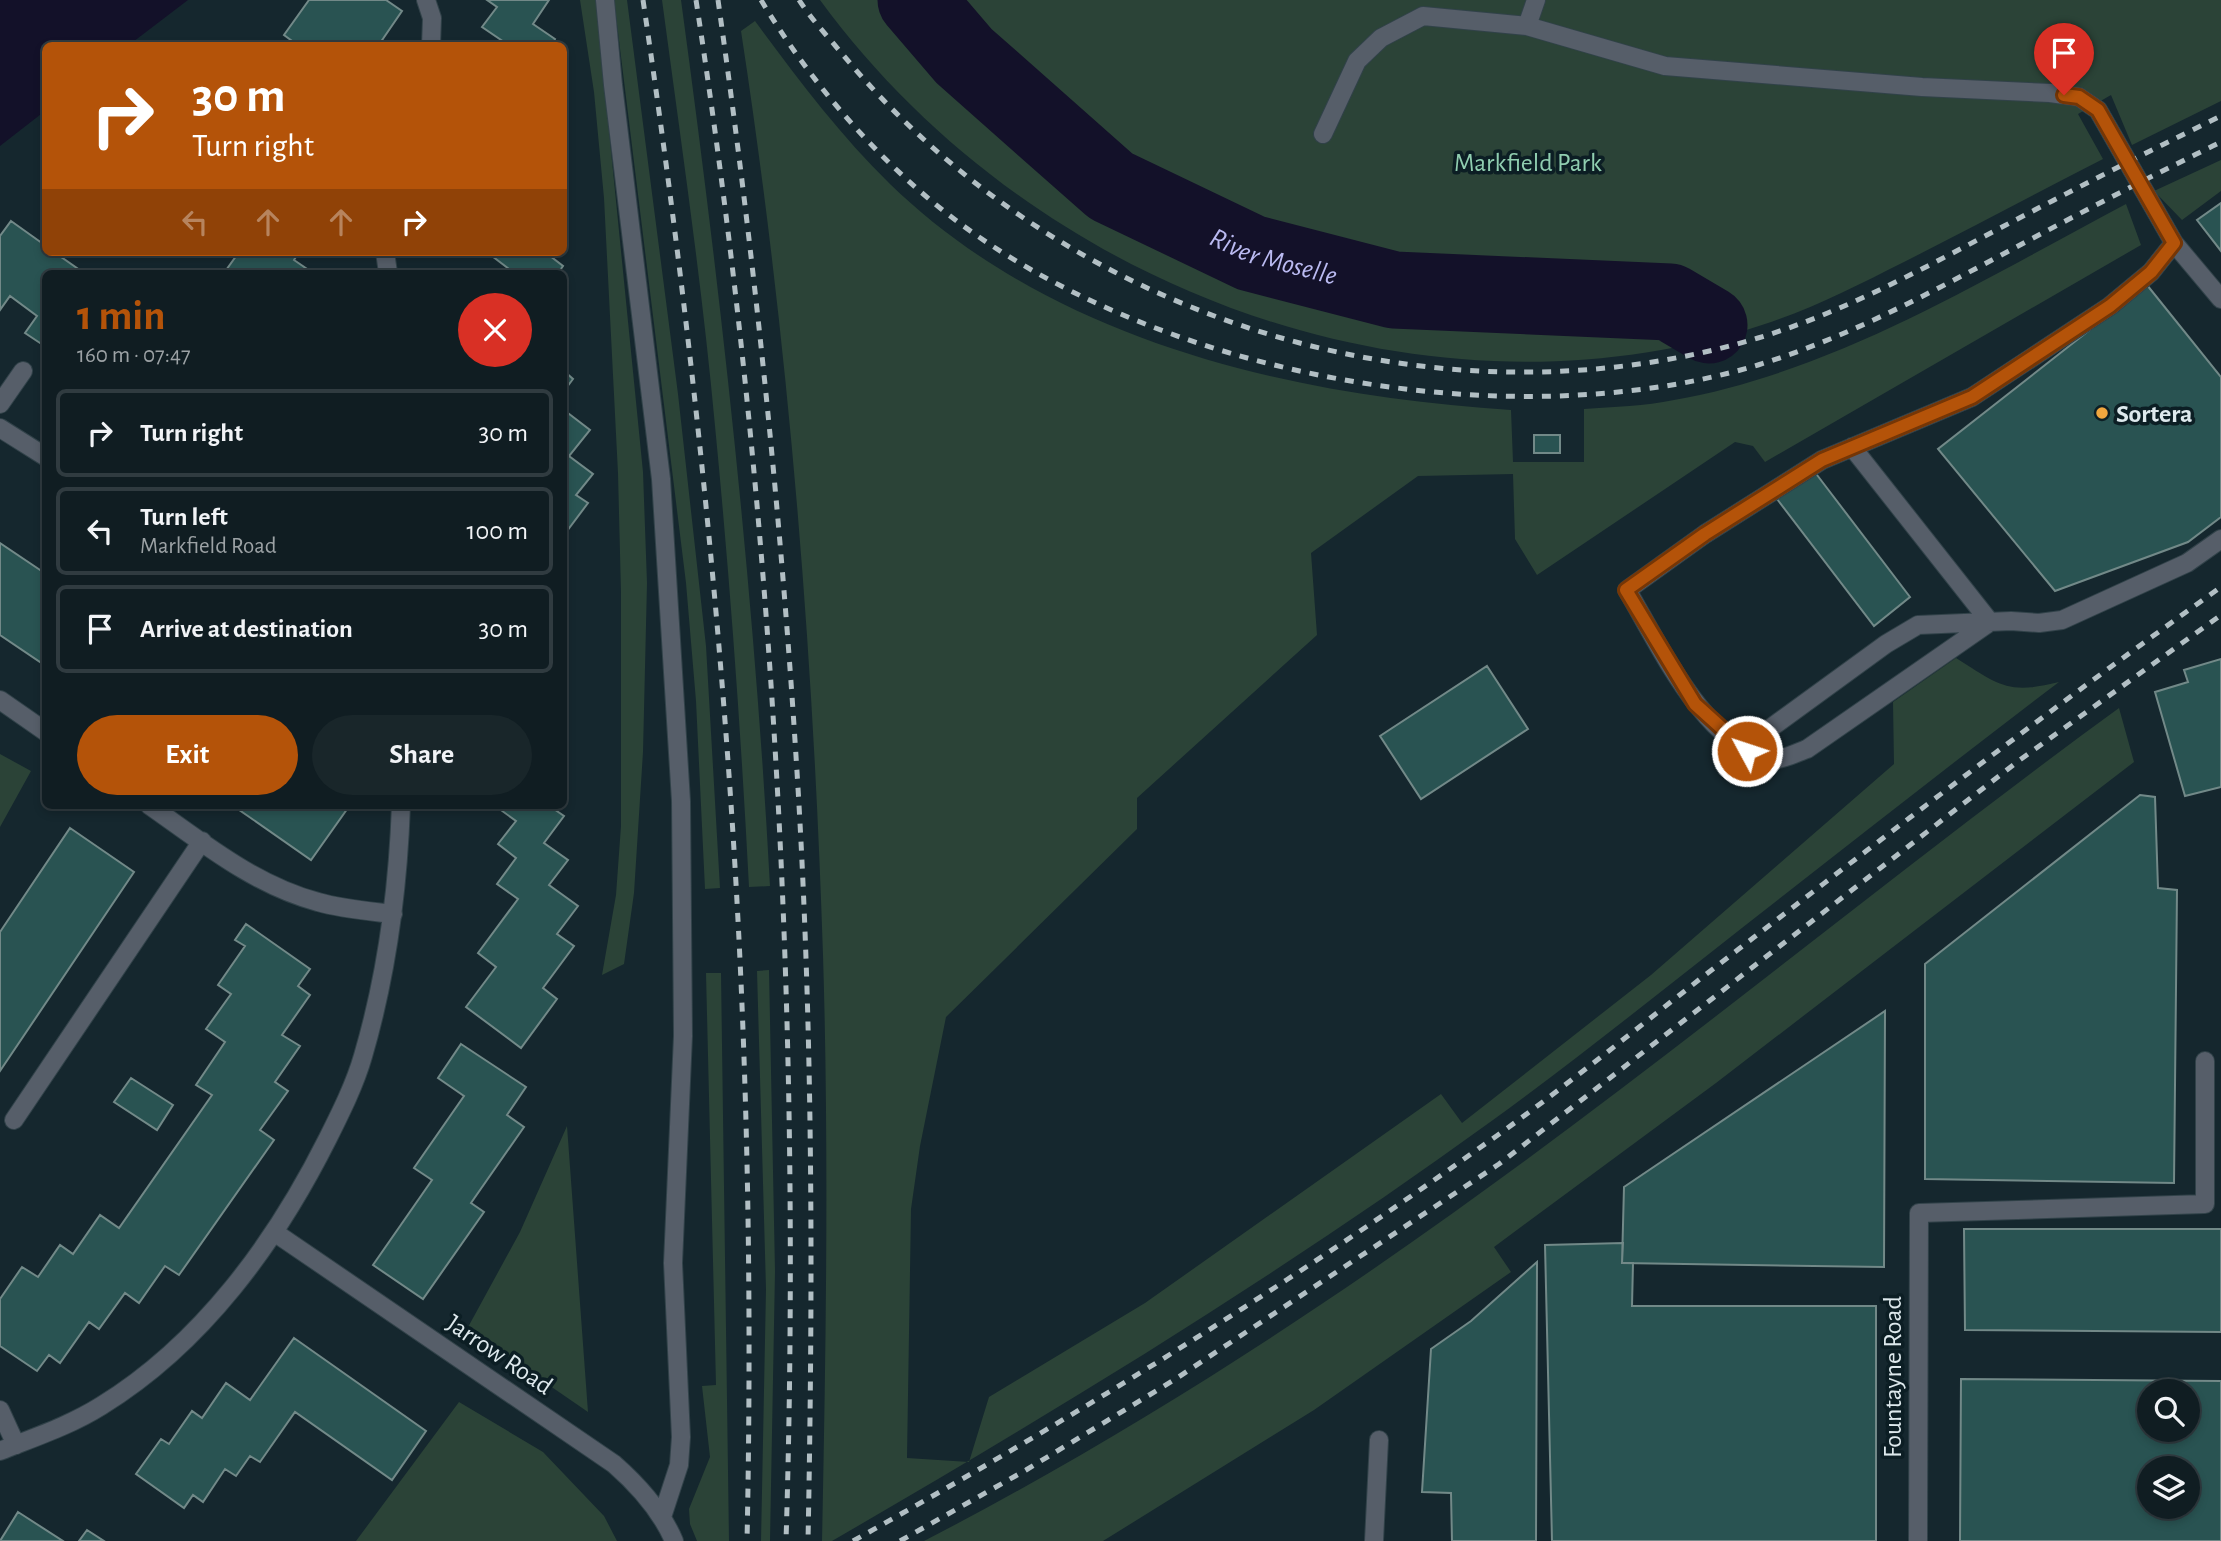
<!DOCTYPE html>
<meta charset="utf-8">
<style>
body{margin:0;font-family:"Alegreya Sans",sans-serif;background:#19262a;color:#f1f3f6;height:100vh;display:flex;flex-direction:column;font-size:26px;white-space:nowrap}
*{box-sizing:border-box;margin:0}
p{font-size:23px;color:#9ca2a5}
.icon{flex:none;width:38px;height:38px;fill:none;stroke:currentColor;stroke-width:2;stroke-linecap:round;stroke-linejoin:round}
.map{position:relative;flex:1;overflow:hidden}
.sheet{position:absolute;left:42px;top:270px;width:525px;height:539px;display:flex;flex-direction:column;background:#101d22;border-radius:10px;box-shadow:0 4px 10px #0003,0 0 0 2px #303b40}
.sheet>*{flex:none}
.hud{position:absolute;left:42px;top:42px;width:525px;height:214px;border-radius:10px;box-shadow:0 4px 10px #0003,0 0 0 2px #303b40;background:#b45309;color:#fff;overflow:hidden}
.buttons{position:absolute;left:2137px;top:1379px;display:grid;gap:14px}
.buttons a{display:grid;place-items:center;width:63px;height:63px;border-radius:50%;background:#101d22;box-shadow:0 4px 10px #0003,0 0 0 2px #303b40;font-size:35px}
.pin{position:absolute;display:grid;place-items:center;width:60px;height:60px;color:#fff;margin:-72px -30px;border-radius:50% 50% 50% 0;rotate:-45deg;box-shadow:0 0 7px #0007}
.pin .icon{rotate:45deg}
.me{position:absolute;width:77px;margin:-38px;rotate:310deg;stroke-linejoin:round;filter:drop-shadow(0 0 5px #0008)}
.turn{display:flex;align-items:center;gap:24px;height:147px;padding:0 35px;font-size:32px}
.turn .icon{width:91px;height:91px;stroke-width:2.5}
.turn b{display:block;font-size:49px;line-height:60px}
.lanes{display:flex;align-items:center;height:66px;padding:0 35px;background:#0003;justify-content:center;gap:35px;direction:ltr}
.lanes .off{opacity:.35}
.round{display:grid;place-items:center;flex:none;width:74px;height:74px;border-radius:37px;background:#19262a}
.head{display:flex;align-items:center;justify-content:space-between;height:119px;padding:0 35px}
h1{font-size:42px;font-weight:700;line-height:52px;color:#b45309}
.action{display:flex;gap:14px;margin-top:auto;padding:14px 35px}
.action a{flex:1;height:80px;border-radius:42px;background:#b45309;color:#fff;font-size:28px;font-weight:700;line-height:80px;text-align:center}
.action a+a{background:#19262a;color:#f1f3f6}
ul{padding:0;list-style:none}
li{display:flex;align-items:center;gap:21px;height:88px;margin:0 14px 10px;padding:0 21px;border:4px solid #303b40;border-radius:10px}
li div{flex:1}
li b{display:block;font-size:26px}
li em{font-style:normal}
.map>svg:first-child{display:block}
</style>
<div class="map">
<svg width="2221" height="1541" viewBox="0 0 2221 1541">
<rect width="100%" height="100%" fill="#15272e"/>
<path fill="#2b4337" d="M580,0H596L643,472L647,583L643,752L634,893L624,964L602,975L616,895L621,826V593L618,473L604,198L594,92Z
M614,0H627L678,394L706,646L720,888L705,889L696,701L686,583Z
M662,0H681C721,294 754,589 770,886L749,887C741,733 730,580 715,426C702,284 681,142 662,0Z
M820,0H2221V101L2132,145L2111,95L2078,114L2103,159C2037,193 1971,228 1904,262C1858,285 1814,308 1765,324C1421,437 1030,287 820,0Z
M755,21C797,78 839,134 890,184C1053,342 1292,396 1511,410L1513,462H1584V409C1614,407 1645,406 1674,400C1837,371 1982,280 2126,204L2141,245L1765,462L1753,446L1735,442L1537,575L1515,539L1513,474L1418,476L1311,553L1317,635L1137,798V829L946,1017L920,1146L911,1209L907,1458L969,1462L989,1397L1145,1303L1441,1094L1462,1123L1651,975L1894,764L1893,702L1956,658C1999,685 2007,695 2059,682C1943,770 1829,860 1714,950C1641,1007 1568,1066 1493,1120C1281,1274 1058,1410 832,1541H822C826,1346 829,1150 823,955C813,646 788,337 741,31Z
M2221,160V191L2182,220L2154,191Z
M2119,708L2134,762L1716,1083L1494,1247L1511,1272L1314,1410L1103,1541H924C1106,1447 1287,1332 1453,1213C1680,1051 1894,872 2119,708Z
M0,754L31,771L0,827Z
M769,970L775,1271L770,1541H761L766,1289L757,971Z
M706,973H721L729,1541H697L690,1524L689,1509L710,1457L702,1386L716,1385Z
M567,1126L588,1412L467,1329L520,1232Z
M459,1402L543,1452L604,1516L617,1541H356Z"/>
<path fill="#131129" d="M0,0H188L129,45L46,46L45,111L0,146Z"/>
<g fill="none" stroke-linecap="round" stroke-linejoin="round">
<path stroke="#131129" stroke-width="77" id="s1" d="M916,0L964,56L1111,186L1251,253L1394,290L1670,302L1709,325"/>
</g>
<path fill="#295352" stroke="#728988" stroke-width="2" fill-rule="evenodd" d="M309,0H386L402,11L378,46H299L284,35Z
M487,0H549L533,24L555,39L551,46H501L504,42L482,27L497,7Z
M2221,203V251L2197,220Z
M11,221L46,246V252H54L84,273H46V347L25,333L37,316L10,296L0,310V236Z
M239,252H299L294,260L313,273H224Z
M495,252H545L563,266L558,273H506L509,269L492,256Z
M2147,285L2221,377V517L2188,542L2055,591L1938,449Z
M564,371L573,379L564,391Z
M564,410L590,430L569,456L593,474L576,495L588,503L564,535Z
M1534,435H1560V453H1534Z
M1814,471L1910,597L1874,626L1777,499Z
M0,543L46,574V666L0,635Z
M2221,659V787L2185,796L2155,692L2188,682L2184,670Z
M1487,666L1528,729L1421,799L1380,736Z
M2140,795L2155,797L2158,888L2177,890L2174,1183L1925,1179V964Z
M237,805H350L311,860L235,807Z
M494,805H548L564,816L544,843L568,860L549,885L578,906L557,934L574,946L543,988L557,999L521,1048L466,1007L496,967L478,953L518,899L497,884L516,858L498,844L516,821Z
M70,828L134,872L0,1071V932Z
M246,924L310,969L298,986L310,995L282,1035L300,1046L275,1082L288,1091L260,1130L274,1140L179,1275L165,1266L139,1303L125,1293L99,1329L89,1322L60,1363L49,1355L37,1371L0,1346V1299L22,1267L38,1277L60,1245L73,1254L100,1215L119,1228L212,1095L196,1085L225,1042L206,1029L231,994L218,985L245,946L235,940Z
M1885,1011L1884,1267L1622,1263L1624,1187Z
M461,1044L526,1087L507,1115L524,1127L471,1203L484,1212L423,1299L373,1265L432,1180L414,1168L464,1096L438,1078Z
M131,1078L173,1105L157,1130L114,1102Z
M1964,1229H2221V1332L1965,1330Z
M1623,1243L1622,1263H1633L1632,1306H1876V1541H1552L1545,1245Z
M1537,1262L1536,1541H1452L1451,1493L1422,1492L1431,1349L1471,1321Z
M294,1338L426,1431L392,1480L295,1412L260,1462L250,1456L236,1476L225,1469L203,1502L193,1495L184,1508L136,1474L161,1439L169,1444L192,1411L202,1418L226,1383L250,1400Z
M1961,1379L2221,1381V1541H1960ZM2149,1391H2188V1430H2149ZM2149,1468H2188V1507H2149Z
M18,1512L63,1541H0Z
M87,1530L104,1541H79Z"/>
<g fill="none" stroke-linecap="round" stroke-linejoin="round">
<g stroke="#314249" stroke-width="20">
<path id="minor" d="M426,0L432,18L431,46
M605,0L613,85L661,479L681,801L683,1036L673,1263L681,1437L679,1465L662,1517
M1527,26L1536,0
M1323,134L1357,61L1381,38L1423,16L1527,26L1665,66L1922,87L2050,93L2079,97L2098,110L2174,243L2221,299
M385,252L388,273
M0,404L23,371
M0,428L46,457
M1852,447L1990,622
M1990,622L1807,749C1798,752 1785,759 1776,759C1708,753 1658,642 1627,590L1705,534L1822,460L1972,397L2110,306L2151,272L2174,243
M0,700L46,732
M1747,751L1765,732L1886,644L1918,625L2011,621L2039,623L2062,620L2187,563L2221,539
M149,805C202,842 254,885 318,902C342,909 368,911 393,914
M14,1120L202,841
M274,1232L614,1464C639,1486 661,1510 674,1541
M0,1410L16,1445
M0,1451C35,1437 69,1426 101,1406C202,1344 276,1242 328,1138C341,1112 355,1084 363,1056C387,974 398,890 401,805
M1374,1541L1379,1440
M1918,1541L1919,1213L2205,1204V1061"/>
</g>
<use href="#minor" stroke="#565e69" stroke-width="18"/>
<path stroke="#b2bfc4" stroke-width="5" stroke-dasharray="9 9" stroke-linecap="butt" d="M643,0C684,277 715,555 733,834C748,1069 752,1306 747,1541
M696,0C774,508 802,1028 786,1541
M718,0C755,261 782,524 798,788C813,1039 813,1290 808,1541
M761,0C809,80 872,154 945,212C1152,375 1506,441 1758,365C1846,338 1926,295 2007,252C2078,214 2149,177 2221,142
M799,0C812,20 829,38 844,56C1061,317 1432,436 1758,338C1838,314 1911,275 1985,236C2063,195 2141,155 2221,116
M853,1541C1068,1421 1278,1292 1478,1149C1561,1091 1638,1027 1718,965C1884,837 2050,709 2221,587
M900,1541L1026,1470L1174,1380L1499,1164L2017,762L2221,615"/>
</g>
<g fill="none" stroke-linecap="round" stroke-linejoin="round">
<g stroke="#753606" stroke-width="18">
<path id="route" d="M1747,751L1695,704L1626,590L1705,534L1822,460L1972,397L2110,306L2151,272L2174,243L2098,110L2079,97L2064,95"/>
</g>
<use href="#route" stroke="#b45309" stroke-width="12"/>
</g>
<circle fill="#f0a63e" stroke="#0c1e24" stroke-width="2.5" cx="2102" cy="413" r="7"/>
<g text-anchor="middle" stroke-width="7" stroke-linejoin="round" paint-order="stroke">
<g font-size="26" fill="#90ceb0" stroke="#0c1e24">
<text x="1528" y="171">Markfield Park</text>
</g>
<g font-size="26" font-weight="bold" fill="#dee9ed" stroke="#0c1e24" text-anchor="start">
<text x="2116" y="422">Sortera</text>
</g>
<g font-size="26" fill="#dee9ed" stroke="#0c1e24">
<text transform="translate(500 1354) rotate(34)" y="9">Jarrow Road</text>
<text transform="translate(1892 1377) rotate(-90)" y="9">Fountayne Road</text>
</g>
<g font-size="28" font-style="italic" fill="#babaf1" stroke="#0c1e24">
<text dy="10" stroke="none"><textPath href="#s1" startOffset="448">River Moselle</textPath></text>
</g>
</g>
</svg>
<div class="buttons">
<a><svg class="icon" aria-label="search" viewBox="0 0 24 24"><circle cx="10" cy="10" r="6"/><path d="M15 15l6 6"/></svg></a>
<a><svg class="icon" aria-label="layers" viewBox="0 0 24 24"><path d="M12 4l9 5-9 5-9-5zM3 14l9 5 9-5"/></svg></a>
</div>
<div class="pin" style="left:2064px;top:95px;background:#d93025"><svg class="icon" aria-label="arrive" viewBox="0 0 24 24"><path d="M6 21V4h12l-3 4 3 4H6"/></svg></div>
<svg class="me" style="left:1747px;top:751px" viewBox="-20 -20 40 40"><circle r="17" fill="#b45309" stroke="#fff" stroke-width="3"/><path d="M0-11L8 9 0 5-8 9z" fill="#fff"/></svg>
<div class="hud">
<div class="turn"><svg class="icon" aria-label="right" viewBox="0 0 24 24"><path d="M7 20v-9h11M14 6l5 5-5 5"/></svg><div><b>30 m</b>Turn right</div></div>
<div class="lanes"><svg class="icon off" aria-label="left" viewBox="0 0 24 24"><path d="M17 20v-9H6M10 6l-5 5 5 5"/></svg><svg class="icon off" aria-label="ahead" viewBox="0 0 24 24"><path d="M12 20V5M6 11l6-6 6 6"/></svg><svg class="icon off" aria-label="ahead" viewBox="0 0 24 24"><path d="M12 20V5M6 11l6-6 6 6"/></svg><svg class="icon" aria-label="right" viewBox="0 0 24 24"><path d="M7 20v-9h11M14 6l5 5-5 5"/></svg></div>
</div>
<section class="sheet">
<div class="head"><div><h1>1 min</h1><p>160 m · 07:47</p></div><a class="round" style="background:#d93025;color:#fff"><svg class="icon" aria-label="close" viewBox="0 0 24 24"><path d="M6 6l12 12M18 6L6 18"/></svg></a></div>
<ul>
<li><svg class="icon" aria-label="right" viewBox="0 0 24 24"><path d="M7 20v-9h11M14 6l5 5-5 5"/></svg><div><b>Turn right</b></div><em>30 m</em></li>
<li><svg class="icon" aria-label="left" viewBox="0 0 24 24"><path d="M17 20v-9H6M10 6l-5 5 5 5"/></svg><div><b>Turn left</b><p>Markfield Road</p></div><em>100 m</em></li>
<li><svg class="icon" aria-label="arrive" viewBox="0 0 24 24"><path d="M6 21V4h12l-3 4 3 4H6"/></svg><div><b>Arrive at destination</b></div><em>30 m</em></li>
</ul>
<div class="action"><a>Exit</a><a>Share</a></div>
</section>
</div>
